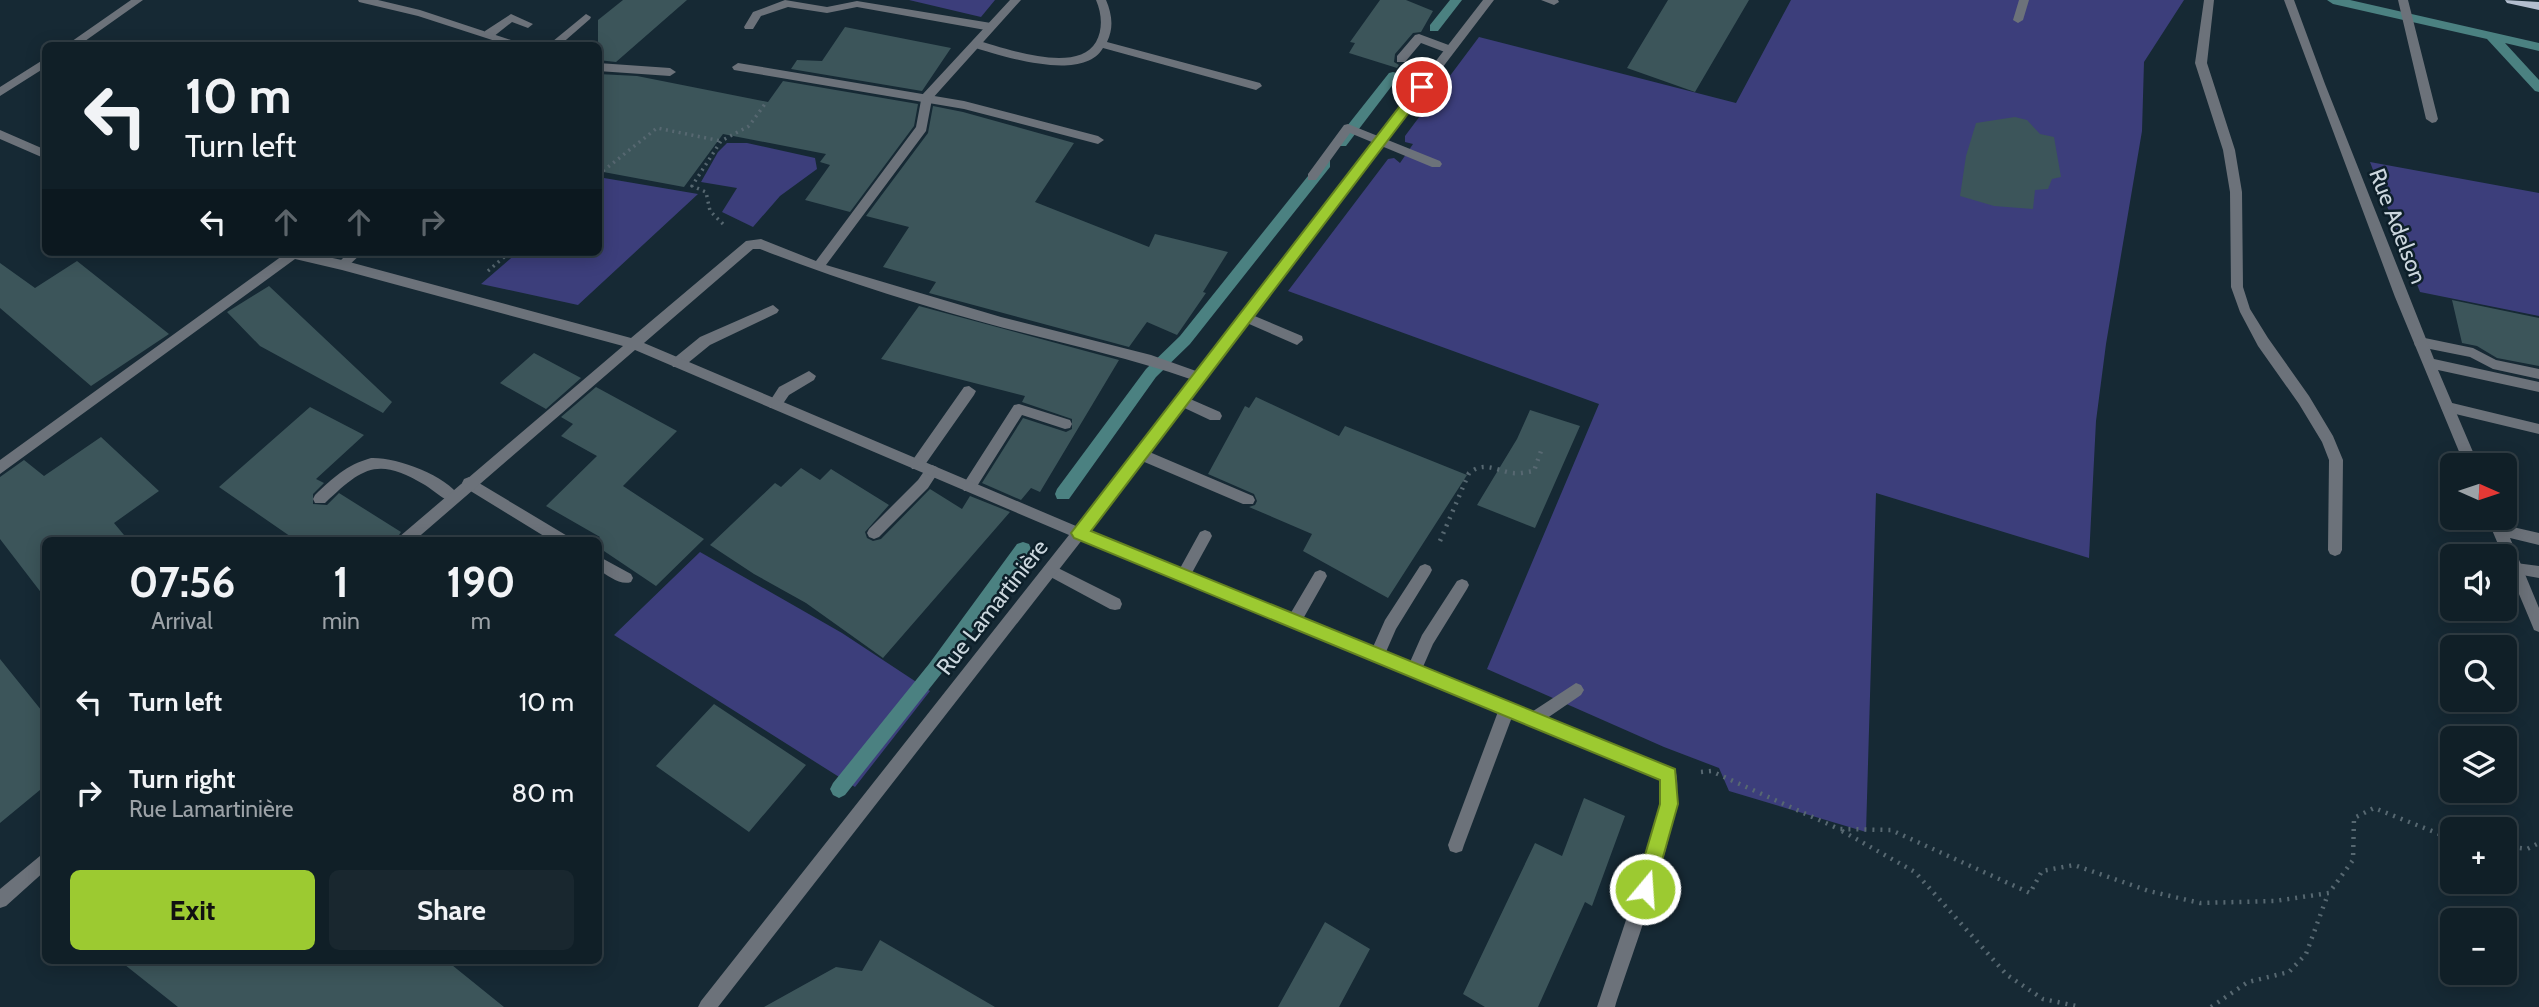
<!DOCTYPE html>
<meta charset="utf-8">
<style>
body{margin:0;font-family:Cabin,sans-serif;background:#19272f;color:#f1f3f6;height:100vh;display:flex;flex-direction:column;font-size:26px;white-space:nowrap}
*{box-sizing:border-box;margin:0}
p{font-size:23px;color:#9ca2a7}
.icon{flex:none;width:38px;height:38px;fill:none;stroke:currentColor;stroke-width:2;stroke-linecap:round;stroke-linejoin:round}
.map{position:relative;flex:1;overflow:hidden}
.side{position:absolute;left:42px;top:537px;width:560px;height:427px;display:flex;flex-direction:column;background:#101f27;border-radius:10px;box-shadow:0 4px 18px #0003,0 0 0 2px #303d44}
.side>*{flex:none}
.guide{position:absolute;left:42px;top:42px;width:560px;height:214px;border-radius:10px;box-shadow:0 4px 18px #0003,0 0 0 2px #303d44;background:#101f27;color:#f1f3f6;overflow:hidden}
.needle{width:46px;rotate:93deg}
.tools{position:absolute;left:2440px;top:453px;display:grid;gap:14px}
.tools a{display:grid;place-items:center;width:77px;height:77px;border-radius:10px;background:#101f27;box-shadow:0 4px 18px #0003,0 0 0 2px #303d44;font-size:35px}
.pin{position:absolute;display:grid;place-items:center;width:60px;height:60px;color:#fff;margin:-30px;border:4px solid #fff;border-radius:50%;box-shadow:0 2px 7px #0007}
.me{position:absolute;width:77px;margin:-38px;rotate:18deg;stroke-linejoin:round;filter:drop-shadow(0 0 5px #0008)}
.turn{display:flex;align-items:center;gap:24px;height:147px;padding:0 28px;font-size:32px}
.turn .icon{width:91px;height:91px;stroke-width:2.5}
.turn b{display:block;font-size:49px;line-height:60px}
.lanes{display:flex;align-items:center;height:66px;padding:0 28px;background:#0003;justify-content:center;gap:35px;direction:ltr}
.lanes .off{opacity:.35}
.eta{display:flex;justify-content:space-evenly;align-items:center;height:119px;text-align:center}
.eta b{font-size:42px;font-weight:800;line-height:49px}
.action{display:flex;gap:14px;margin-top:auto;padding:14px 28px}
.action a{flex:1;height:80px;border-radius:10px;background:#9cca31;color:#111;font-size:28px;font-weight:800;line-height:80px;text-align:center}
.action a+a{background:#19272f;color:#f1f3f6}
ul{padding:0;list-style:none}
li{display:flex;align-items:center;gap:21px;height:91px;padding:0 28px}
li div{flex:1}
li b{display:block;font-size:26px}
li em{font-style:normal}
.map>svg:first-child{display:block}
</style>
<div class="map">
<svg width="2539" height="1007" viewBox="0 0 2539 1007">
<rect width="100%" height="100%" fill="#162934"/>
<path fill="#3c3e7b" d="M909,0H995L981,17Z
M1791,0H2184L2144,62L2142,131L2106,344L2096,421L2089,558L1876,493L1866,832L1729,791L1719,768L1664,747L1487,669L1599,404L1288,291L1388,159L1394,158L1400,163L1413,144L1405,142V136L1479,37L1736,103Z
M727,143H747L815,158L817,169L780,196L753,227L722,212L737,188L701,182L718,152Z
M2370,162L2539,193V316L2420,292Z
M604,178L698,194L578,305L481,284L518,252H598L599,182Z
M700,552L842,633L930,691L855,787L614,635Z"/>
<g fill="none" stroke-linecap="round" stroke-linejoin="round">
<path fill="#4b8181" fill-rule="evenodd" d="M1450,0H1462L1438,31H1430V25Z
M2327,0H2350L2539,43V51L2505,43L2539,80V92L2535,91L2487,39L2333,4Z
M1393,72L1397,73V79L1346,146H1336V140L1389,73Z
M1325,159L1330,161V167L1190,344L1156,377L1069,499H1057L1055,494L1057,489L1146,369L1180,336L1320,161Z
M1023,542L1029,544L1031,549L1029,554L941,674L845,795L839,798L833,795L830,789L833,783L929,664L1017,544Z"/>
</g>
<path fill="#3c555a" d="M623,0H687L616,62L598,60V20Z
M1380,0H1406L1433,11L1421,32L1413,33L1395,54L1394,62L1399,65L1397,68L1349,53L1355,43L1350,42Z
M1668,0H1749L1695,92L1627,68Z
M845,27L951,48L922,91L791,69L797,60L822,61Z
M598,74L637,76L768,102L783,81L918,104L914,126L850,212L805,200L830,165L820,162L826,154L723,134L684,187L598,171Z
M933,106L963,112L1074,143L1035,202L1149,247L1155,234L1228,252L1203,292L1206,293L1177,335L1147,322L1129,347L929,293L936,282L883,267L909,227L866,216L928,133Z
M2015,117L2027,120L2040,134L2054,137L2061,177L2052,179L2048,189L2035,190L2033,209L1994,206L1960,196L1966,156L1976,123Z
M77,261L169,334L91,386L0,308V263L35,288Z
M269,286L392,402L383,413L260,346L227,312Z
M2452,300L2539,318V366L2497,358L2477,346L2462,343Z
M919,306L1119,360L1040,492L1031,488L1021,500L982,483L1023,418L1066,432L1072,429V419L1022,402L1025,396L881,359Z
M534,353L581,378L546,409L500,383Z
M596,387L677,431L623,486L704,539L656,586L598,547V541H596L600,537L546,506L597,456L561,436L573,424L561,417Z
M1256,397L1339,436L1345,426L1467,475L1388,598L1303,551L1312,534L1249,507L1255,505L1257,501L1254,494L1208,474L1245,406L1249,408Z
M310,407L364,435L316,479L324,483L313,494V504L327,505L339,493L401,532L395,541H297L219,487Z
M1530,410L1580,426L1535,528L1477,505L1517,439Z
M101,437L159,491L114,523L129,541H46V599L0,539V477L24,460L44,476Z
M801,468L820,480L831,469L889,505L865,532L867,538L873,541L881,539L930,489L962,509L970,496L1010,512L883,658L806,603L754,574L710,545L775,483L781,487Z
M0,659L46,716V785L0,823Z
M714,704L806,765L749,832L656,766Z
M1584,798L1625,816L1592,906L1585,902L1538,1007H1485L1463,994L1535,843L1562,856Z
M1325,922L1370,949L1339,1007H1278Z
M880,940L995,1007H764L836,967L862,971Z
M120,961H447L504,1007H178Z"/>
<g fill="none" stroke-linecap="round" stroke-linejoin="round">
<path stroke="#576871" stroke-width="3.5" stroke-dasharray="2 4.5" stroke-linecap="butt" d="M598,175L657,128L721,141
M723,224L710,211L706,192L692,186L721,141L749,126L765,104
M488,271L510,252"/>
<path stroke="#576871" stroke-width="4.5" stroke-dasharray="2 6" stroke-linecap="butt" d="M1440,541L1469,473C1484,461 1495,470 1512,473C1519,474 1527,472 1534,471L1541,451
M1701,772L1711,771L1839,829L1891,830L2030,893L2042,871L2074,865L2149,891L2200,903L2275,901L2329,893L2353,860L2354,818L2374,808L2452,839
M1842,831L1915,872L2007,975L2043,999L2081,1007
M2504,846L2527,849L2539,843
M2211,1007L2248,982L2289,972L2306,954L2328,894"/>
<path fill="#6c727a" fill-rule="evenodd" d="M785,0L827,7L857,1L991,23L996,27L991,31L857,7L827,13L788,7L761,16L753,29H745L744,27L753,12Z
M1096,0H1106C1112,14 1114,28 1107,42L1260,83L1262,86L1256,90L1103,48C1083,83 1002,56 972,47L971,44L976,40C1004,48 1077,75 1096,42C1103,29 1102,14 1096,0Z
M1541,0H1558L1559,2L1554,5Z
M2019,0H2029L2023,20L2018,23L2013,20Z
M2204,0H2214L2207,63L2235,150L2242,192L2243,287L2250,309L2268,338L2309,396L2333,436L2343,460L2342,550L2340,554L2335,556L2330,554L2328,550L2329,460L2322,442L2299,404L2258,346L2240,312L2231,287L2230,192L2223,150L2195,63Z
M2398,0H2408L2438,119L2436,122L2432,123L2426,119Z
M511,14L533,24L528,28L512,22L493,37H485V31Z
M586,14L591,17L590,19L559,46H547Z
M1419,34L1454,47L1455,50L1450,54L1421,43L1405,62H1397V56L1415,35Z
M598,63L670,68L676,72L670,76L598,71Z
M738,63L964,101L1098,136L1104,140L1098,144L964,109L734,70L732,67Z
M1348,124L1440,161L1442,164L1440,167H1432L1350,133L1316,180H1308V174L1344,125Z
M349,252H363L346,268H338L336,265Z
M773,305L779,310L777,313L710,345L683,367H673L671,363L673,359L700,337Z
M1245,312L1302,336L1303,340L1297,345L1240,320L1239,317L1240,314Z
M2420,337L2473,348L2496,360L2539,369V379L2493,369L2470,357L2415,346L2414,342L2415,338Z
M809,371L816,376L814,380L789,395L780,408H770L768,404L779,387Z
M969,386L976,391L974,395L922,469H912L910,465L912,461L964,387Z
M1181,395L1220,412L1222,416L1220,420H1210L1176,404L1174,400Z
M2448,402L2539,424V434L2443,411L2441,407Z
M1019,404L1070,420L1072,424L1070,428L1065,429L1022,415L974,491H964L962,487L964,483L1014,405Z
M1140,448L1253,496L1255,500L1253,504H1243L1135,458L1133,454L1135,450Z
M371,458C396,457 446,475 460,497L458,501L453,503C443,499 434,491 425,485C377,456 362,468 325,503H315L313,499L315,495C333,478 346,465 371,458Z
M932,465L937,467L939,471L928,488L879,537L874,539L869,537L867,533L869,529L918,480L927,467Z
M469,477L569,537L571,541H552L464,487L462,483L464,479Z
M1205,530L1210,532L1212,536L1210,540L1188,580L1183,582L1178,580L1176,576L1178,572L1200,532Z
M598,556L631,574L633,578L631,582C620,586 608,575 598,570Z
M2516,563L2539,566V578L2511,573L2509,569L2511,565Z
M1050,564L1120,599L1122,604L1120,609L1115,610L1110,609L1045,574L1043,570L1045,566Z
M1425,564L1430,566L1432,570L1430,574L1396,629L1382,661L1377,663L1372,661L1369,656L1385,620L1420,566Z
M1320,570L1325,572L1327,576L1325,580L1299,626L1294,628L1289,626L1287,621L1289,616L1315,572Z
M1462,579L1467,581L1469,585L1467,589L1433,644L1419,676L1414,678L1409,676L1406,671L1422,635L1457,581Z
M1576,683L1581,685L1584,690L1581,695L1537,725L1532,727L1527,725L1524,720L1527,715Z
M1507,702L1512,704L1515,709L1464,845L1462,851L1456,853L1450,851L1448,845L1499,709L1502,704Z"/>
<path fill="#6c727a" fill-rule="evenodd" d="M131,0H143L78,46H65Z
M358,0H378L420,10L529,46H511L418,16L359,2Z
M1010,0H1021L932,99L926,131L826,265L1001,317L1151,355L1196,371L1483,0H1494L1089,531L1675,770C1690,804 1628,964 1615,1007H1597L1652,842L1661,804V779L1082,540L718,1007H698L701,1001L1069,535L635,350L414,541H397L399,537L623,346L342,270L295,259L0,474V460L282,256L278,252H304L342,260L631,338L746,241L761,239L816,261L916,127L922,95ZM753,249H760C839,280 922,306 1004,328C1066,344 1129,358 1190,379L1076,526L644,343Z
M2284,0H2294L2325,84L2434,359L2539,382V392L2438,370L2479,466H2465L2395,297Z
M46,58V67L0,96V87Z
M0,130L46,150V159L0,139Z
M2487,518H2501L2504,525L2539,533V545L2510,538L2539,608V632L2534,630L2532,625Z
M46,851V870L6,906L0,908V889Z"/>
<path fill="#b3becf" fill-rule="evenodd" d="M2505,0L2539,2V10L2507,3Z"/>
</g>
<path fill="#9cca31" stroke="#658320" stroke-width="2" d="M1422,83L1428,87L1426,90L1091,531L1675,769L1678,804L1654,889L1651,896L1645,899L1638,896L1635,889L1660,804V780L1074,538L1071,533L1417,84Z"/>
<g text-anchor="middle" stroke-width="5" stroke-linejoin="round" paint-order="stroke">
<g font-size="23" fill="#ccd7de" stroke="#0d1f29">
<text transform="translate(2398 226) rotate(69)" y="8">Rue Adelson</text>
<text transform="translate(992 607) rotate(-52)" y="8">Rue Lamartinière</text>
</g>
</g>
</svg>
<div class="tools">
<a><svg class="needle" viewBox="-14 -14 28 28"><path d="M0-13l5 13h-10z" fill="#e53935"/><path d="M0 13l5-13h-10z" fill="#9ca2a7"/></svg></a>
<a><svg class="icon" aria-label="sound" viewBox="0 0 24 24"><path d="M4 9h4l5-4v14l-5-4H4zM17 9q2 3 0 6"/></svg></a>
<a><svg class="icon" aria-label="search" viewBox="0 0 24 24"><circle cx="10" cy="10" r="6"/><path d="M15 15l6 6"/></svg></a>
<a><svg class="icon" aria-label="layers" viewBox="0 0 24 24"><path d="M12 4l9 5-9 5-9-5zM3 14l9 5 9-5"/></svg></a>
<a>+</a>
<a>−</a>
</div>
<div class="pin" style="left:1422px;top:87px;background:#d93025"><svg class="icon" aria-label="arrive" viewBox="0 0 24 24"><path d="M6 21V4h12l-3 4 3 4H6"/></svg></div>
<svg class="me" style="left:1645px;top:889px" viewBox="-20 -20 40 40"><circle r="17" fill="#9cca31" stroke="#fff" stroke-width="3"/><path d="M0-11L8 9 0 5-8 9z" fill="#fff"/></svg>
<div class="guide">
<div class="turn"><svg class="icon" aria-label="left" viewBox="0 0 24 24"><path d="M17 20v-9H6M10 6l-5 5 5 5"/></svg><div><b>10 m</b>Turn left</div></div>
<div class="lanes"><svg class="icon" aria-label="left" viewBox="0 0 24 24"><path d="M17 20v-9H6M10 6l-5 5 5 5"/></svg><svg class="icon off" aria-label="ahead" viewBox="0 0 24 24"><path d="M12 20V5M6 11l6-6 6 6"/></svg><svg class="icon off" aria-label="ahead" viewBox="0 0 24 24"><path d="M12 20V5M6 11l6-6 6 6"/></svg><svg class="icon off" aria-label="right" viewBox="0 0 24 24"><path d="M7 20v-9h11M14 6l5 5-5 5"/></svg></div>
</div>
<section class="side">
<div class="eta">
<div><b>07:56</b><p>Arrival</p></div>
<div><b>1</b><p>min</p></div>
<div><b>190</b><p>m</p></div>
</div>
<ul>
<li><svg class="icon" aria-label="left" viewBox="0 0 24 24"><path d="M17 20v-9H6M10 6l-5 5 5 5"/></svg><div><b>Turn left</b></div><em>10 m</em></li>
<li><svg class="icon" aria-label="right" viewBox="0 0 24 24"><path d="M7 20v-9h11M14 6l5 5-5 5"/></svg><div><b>Turn right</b><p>Rue Lamartinière</p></div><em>80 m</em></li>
</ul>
<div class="action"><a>Exit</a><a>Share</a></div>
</section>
</div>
